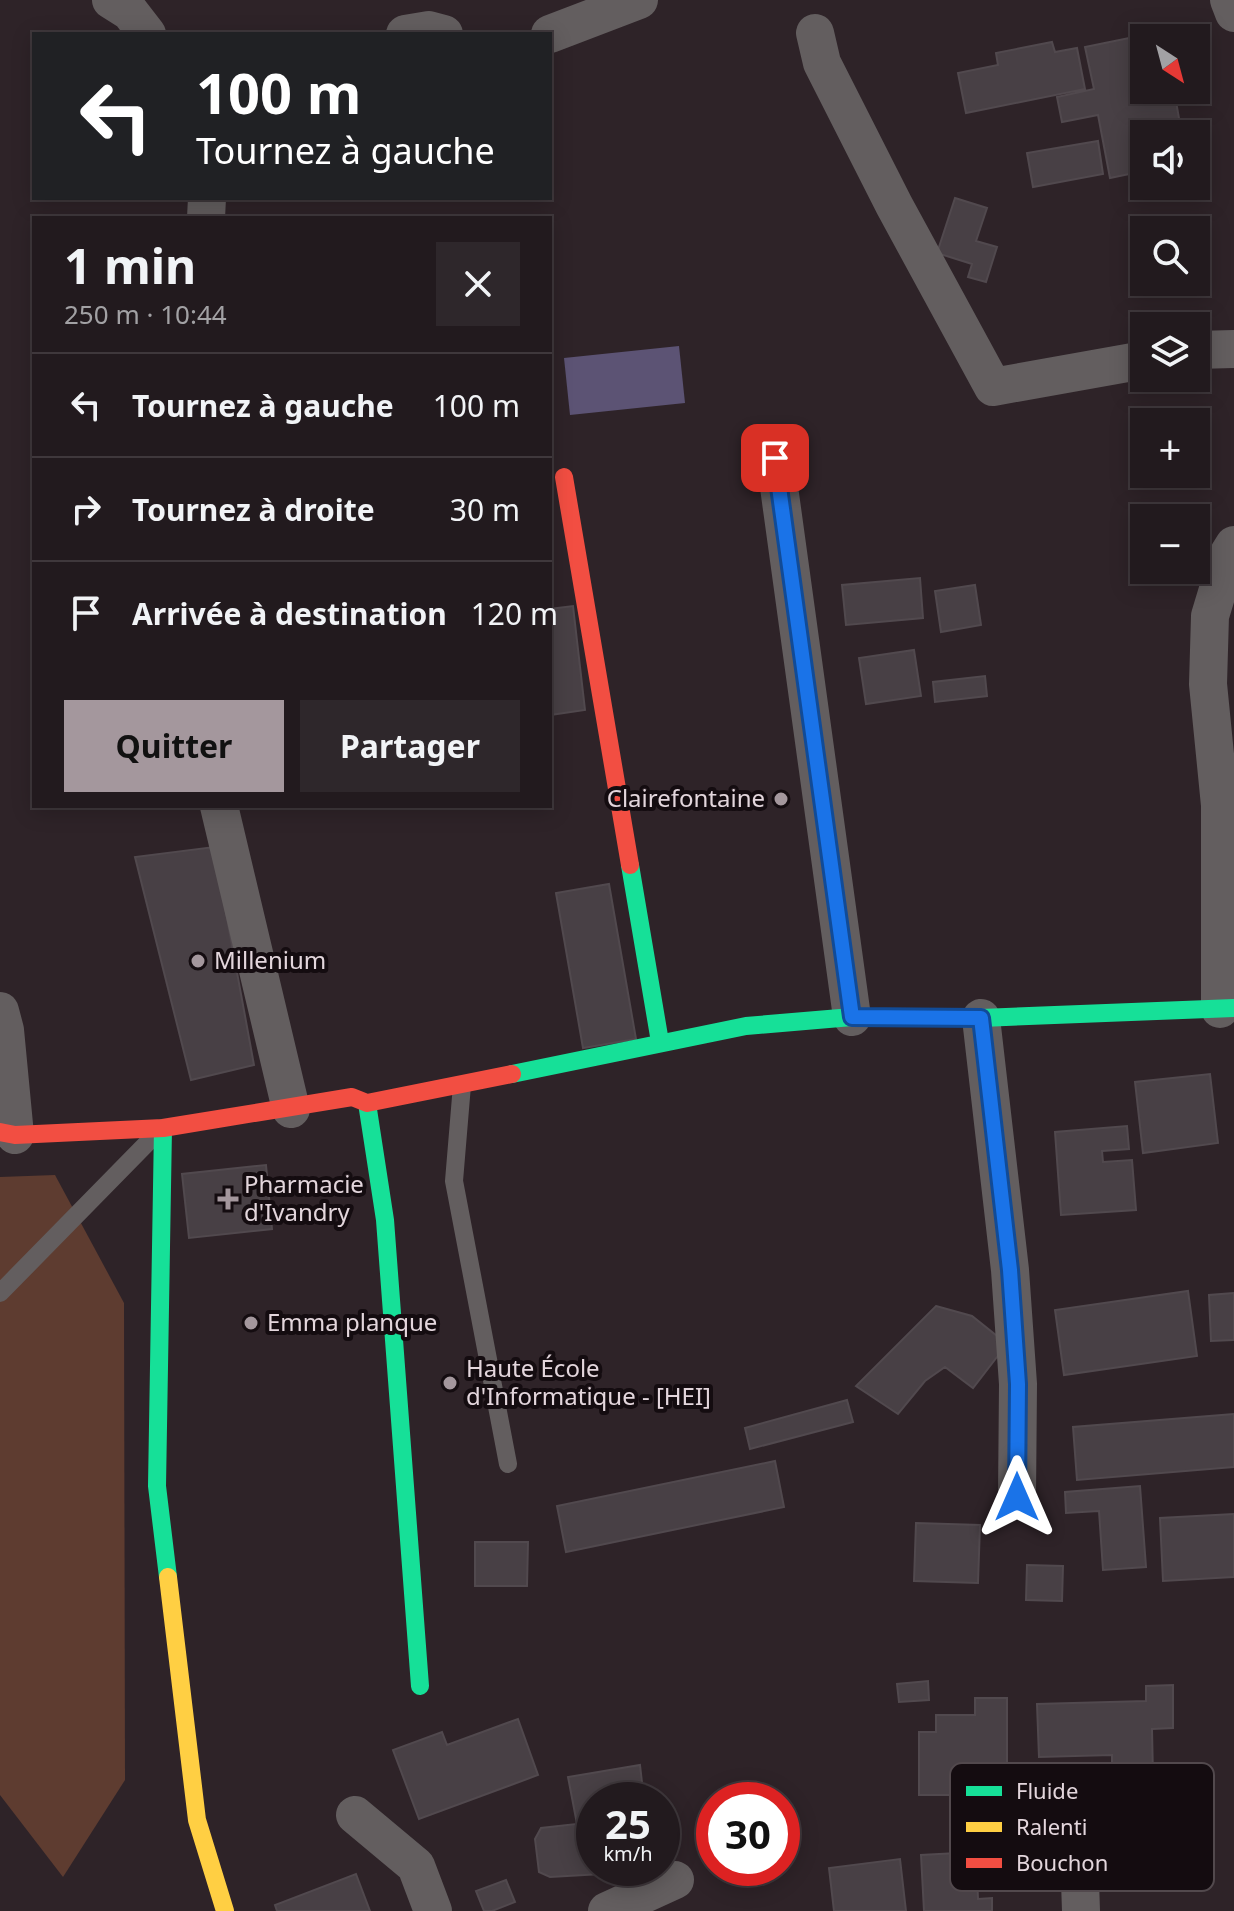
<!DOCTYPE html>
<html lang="fr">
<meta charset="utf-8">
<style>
body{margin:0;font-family:"Noto Sans",sans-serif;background:#2e272b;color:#f1f3f6;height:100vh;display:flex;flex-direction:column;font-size:30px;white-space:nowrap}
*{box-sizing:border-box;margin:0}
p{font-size:26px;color:#a2a1a4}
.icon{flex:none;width:44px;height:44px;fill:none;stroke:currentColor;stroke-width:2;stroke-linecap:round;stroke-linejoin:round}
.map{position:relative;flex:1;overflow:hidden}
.side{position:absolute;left:32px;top:216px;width:520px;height:592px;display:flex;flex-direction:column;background:#221a1e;border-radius:0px;box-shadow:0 4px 20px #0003,0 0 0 2px #3f383c}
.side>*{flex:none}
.banner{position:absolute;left:32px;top:32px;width:520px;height:168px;border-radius:0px;box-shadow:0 4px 20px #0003,0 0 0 2px #3f383c;background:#202124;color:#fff;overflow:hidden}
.needle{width:52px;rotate:144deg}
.controls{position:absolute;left:1130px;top:24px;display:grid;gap:16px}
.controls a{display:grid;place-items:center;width:80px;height:80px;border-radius:0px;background:#221a1e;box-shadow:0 4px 20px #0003,0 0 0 2px #3f383c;font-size:40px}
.speed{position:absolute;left:576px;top:1782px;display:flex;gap:16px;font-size:40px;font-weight:700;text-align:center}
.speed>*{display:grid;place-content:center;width:104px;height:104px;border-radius:50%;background:#221a1e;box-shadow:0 4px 20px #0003,0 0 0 2px #3f383c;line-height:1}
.speed small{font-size:20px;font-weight:400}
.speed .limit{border:12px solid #d22;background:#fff;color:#111}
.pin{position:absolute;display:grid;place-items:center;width:68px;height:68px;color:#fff;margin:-34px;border-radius:16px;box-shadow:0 4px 12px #0006}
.me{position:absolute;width:88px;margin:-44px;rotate:0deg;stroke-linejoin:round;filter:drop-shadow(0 0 6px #0008)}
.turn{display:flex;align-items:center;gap:28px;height:168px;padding:0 32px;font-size:36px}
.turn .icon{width:104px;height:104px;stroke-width:2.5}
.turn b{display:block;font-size:56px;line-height:68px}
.round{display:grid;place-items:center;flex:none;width:84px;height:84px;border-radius:0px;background:#2e272b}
.overview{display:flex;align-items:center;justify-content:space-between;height:136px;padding:0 32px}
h1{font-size:48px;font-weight:700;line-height:60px}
.cta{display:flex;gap:16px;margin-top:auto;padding:16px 32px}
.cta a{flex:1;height:92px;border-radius:0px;background:#a4979d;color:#111;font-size:32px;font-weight:700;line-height:92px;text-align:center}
.cta a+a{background:#2e272b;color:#f1f3f6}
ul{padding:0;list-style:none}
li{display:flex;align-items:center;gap:24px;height:104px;padding:0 32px;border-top:2px solid #3f383c}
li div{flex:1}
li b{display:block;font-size:30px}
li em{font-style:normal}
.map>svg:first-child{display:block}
</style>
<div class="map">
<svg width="1234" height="1911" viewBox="0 0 1234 1911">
<rect width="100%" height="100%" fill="#2e2328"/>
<path fill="#5e3c30" d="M55,1175L124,1303L125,1780L63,1877L0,1795V1177Z"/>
<path fill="#5c5374" d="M679,346L685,403L570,415L564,358Z"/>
<path fill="#484045" stroke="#51494e" stroke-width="2" d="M1144,35V90H1174L1180,124L1161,128L1162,134H1144V171L1110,178L1098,115L1062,122L1057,97L1094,89L1085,47Z
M1052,42L1055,52L1077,48L1085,89L966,113L958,73L998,65L996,53Z
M1098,141L1103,174L1033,187L1027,153Z
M955,198L987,208L976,241L997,247L986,282L968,277L972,264L937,253Z
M920,578L923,618L846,625L842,585Z
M975,585L981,625L941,632L935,591Z
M573,606L585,710L550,715V609Z
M914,650L921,696L866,704L859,658Z
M985,676L987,696L935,702L933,682Z
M214,847L254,1065L191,1080L135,857Z
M609,884L636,1039L583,1048L556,893Z
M1210,1074L1218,1143L1143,1153L1135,1082Z
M1127,1126L1129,1149L1102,1151L1103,1162L1132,1160L1136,1210L1061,1215L1055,1132Z
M266,1165L272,1229L189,1238L182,1174Z
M1188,1291L1197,1356L1064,1375L1055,1310Z
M1234,1293V1340L1211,1341L1209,1295Z
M936,1306L972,1316L1007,1344L973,1388L945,1367L925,1381L898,1414L856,1386Z
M847,1400L853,1422L750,1449L745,1428Z
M1234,1414V1467L1077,1480L1073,1427Z
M775,1461L784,1507L566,1552L557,1506Z
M1140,1486L1146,1567L1103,1570L1099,1511L1066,1513L1065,1492Z
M1234,1514V1577L1163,1581L1160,1518Z
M916,1523L980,1525L978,1583L914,1581Z
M475,1542H528L527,1586H475Z
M1027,1565L1063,1566L1062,1601L1026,1600Z
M928,1681L929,1700L899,1702L897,1684Z
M1173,1685V1728L1152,1729L1153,1777L1112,1779V1755L1039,1757L1037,1704L1146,1701V1686Z
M975,1698H1007V1772H993L992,1795H919V1732H936V1715H975Z
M518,1719L538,1775L419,1819L393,1750L442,1732L447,1745Z
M640,1765L644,1800H594V1868H641L637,1872L550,1877L539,1872L535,1839L541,1828L577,1824L568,1777Z
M976,1852L978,1899L992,1898V1911H924L921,1855Z
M900,1859L906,1911H834L829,1868Z
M356,1874L370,1911H277L275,1905Z
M506,1880L515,1902L492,1911H484L476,1891Z"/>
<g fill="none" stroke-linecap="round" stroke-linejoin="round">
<path stroke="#635e5f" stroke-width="18" d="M462,1085L454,1181L508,1464
M0,1293L155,1135"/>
<path stroke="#635e5f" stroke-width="38" d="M111,0L130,12L147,34
M1229,0L1234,13
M815,33L822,63L894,205L993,387L1144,360
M405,34L429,30L444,34
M550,34L639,0
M206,218L207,198
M1196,350L1234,349
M775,458L852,1017
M219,806L291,1109
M1220,1009V805L1208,684L1210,616L1229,553L1234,545
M0,1011L5,1030L15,1135
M981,1018L1010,1270L1018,1384L1017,1497
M997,1809L1001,1853L1079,1851L1081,1911
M355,1815L416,1866L433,1911
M607,1911L675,1880"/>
<path stroke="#16e098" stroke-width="18" d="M630,865L660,1042
M512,1074L746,1026L852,1017L981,1018L1234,1008
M367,1103L385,1220L420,1686
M163,1128L157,1486L168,1577"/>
<path stroke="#ffcf43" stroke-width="18" d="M168,1577L197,1820L225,1911"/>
<path stroke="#f24e42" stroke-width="18" d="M564,477L630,865
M0,1132L15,1135L163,1128L352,1097L367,1103L512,1074"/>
</g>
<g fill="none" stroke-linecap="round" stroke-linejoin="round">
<g stroke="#114b97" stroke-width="20">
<path id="route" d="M775,458L852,1017L981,1018L1010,1270L1018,1384L1017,1497"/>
</g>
<use href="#route" stroke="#1a73e8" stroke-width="14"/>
</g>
<g fill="#a4979d" stroke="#140c10" stroke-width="3">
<circle cx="781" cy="799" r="8"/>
<circle cx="198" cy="961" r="8"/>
<path d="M224 1187h8v8h8v8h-8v8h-8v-8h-8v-8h8z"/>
<circle cx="251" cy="1323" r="8"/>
<circle cx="450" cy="1383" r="8"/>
</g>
<g text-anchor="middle" stroke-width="8" stroke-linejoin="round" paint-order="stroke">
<g font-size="24" fill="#e3d6dc" stroke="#140c10" text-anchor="start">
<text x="765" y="807" text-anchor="end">Clairefontaine</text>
<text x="214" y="969">Millenium</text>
<text x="244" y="1193">Pharmacie<tspan x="244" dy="28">d'Ivandry</tspan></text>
<text x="267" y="1331">Emma planque</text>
<text x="466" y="1377">Haute École<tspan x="466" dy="28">d'Informatique - [HEI]</tspan></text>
</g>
</g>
<rect x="950" y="1763" width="264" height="128" rx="12" fill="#140c10" stroke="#52494d" stroke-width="2"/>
<rect x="966" y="1786" width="36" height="10" fill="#16e098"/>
<rect x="966" y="1822" width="36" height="10" fill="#ffcf43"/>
<rect x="966" y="1858" width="36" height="10" fill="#f24e42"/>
<g font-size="22" fill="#e3d6dc">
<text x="1016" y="1799">Fluide</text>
<text x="1016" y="1835">Ralenti</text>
<text x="1016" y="1871">Bouchon</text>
</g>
</svg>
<div class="controls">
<a><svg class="needle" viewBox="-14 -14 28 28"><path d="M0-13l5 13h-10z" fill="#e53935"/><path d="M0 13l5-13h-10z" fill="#a2a1a4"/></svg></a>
<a><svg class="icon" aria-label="sound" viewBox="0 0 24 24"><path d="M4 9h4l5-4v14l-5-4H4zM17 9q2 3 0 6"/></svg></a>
<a><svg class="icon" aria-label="search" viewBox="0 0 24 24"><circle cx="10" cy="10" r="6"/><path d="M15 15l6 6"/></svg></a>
<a><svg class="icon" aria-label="layers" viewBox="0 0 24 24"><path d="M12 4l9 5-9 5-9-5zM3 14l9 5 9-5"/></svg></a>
<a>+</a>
<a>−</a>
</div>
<div class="speed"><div>25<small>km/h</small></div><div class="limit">30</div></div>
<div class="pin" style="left:775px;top:458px;background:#d93025"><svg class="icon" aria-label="arrive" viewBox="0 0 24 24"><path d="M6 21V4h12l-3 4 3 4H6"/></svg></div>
<svg class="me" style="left:1017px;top:1497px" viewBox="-20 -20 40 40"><path d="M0-17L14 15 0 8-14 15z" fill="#1a73e8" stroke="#fff" stroke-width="4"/></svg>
<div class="banner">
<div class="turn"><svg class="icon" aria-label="left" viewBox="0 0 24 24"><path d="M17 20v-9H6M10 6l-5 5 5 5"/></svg><div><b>100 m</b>Tournez à gauche</div></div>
</div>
<section class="side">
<div class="overview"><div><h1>1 min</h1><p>250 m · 10:44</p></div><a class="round"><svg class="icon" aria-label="close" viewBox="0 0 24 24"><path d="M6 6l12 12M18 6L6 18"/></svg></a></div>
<ul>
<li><svg class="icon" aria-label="left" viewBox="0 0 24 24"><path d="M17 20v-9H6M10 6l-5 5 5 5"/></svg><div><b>Tournez à gauche</b></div><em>100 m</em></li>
<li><svg class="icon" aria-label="right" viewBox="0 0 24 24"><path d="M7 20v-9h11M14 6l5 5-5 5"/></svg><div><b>Tournez à droite</b></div><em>30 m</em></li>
<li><svg class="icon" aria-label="arrive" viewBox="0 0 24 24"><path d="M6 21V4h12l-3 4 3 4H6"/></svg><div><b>Arrivée à destination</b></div><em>120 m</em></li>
</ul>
<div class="cta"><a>Quitter</a><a>Partager</a></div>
</section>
</div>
